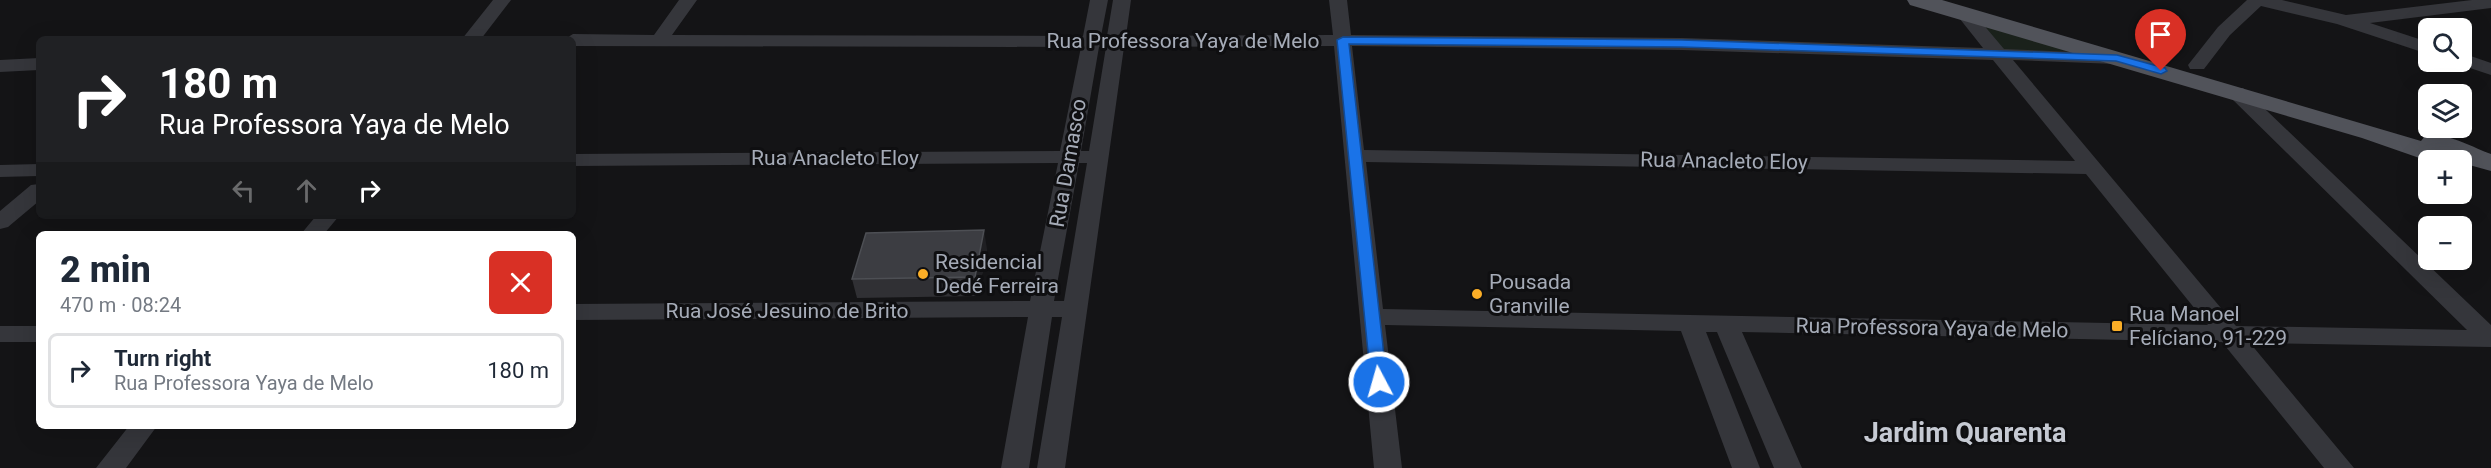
<!DOCTYPE html>
<meta charset="utf-8">
<style>
body{margin:0;font-family:Roboto,sans-serif;background:#f2f2f3;color:#1f2937;height:100vh;display:flex;flex-direction:column;font-size:22px;white-space:nowrap}
*{box-sizing:border-box;margin:0}
p{font-size:20px;color:#747a83}
.icon{flex:none;width:33px;height:33px;fill:none;stroke:currentColor;stroke-width:2;stroke-linecap:round;stroke-linejoin:round}
.map{position:relative;flex:1;overflow:hidden}
.panel{position:absolute;left:36px;top:231px;width:540px;height:198px;display:flex;flex-direction:column;background:#fff;border-radius:9px;box-shadow:0 6px 24px #0002}
.panel>*{flex:none}
.top-card{position:absolute;left:36px;top:36px;width:540px;height:183px;border-radius:9px;box-shadow:0 6px 24px #0002;background:#202124;color:#fff;overflow:hidden}
.tools{position:absolute;left:2418px;top:18px;display:grid;gap:12px}
.tools a{display:grid;place-items:center;width:54px;height:54px;border-radius:9px;background:#fff;box-shadow:0 6px 24px #0002;font-size:30px}
.pin{position:absolute;display:grid;place-items:center;width:51px;height:51px;color:#fff;margin:-62px -26px;border-radius:50% 50% 50% 0;rotate:-45deg;box-shadow:0 0 6px #0007}
.pin .icon{rotate:45deg}
.me{position:absolute;width:66px;margin:-33px;rotate:354deg;stroke-linejoin:round;filter:drop-shadow(0 0 4px #0008)}
.turn{display:flex;align-items:center;gap:21px;height:126px;padding:0 24px;font-size:27px}
.turn .icon{width:78px;height:78px;stroke-width:2.5}
.turn b{display:block;font-size:42px;line-height:51px}
.lanes{display:flex;align-items:center;height:57px;padding:0 24px;background:#0003;justify-content:center;gap:30px;direction:ltr}
.lanes .off{opacity:.35}
.round{display:grid;place-items:center;flex:none;width:63px;height:63px;border-radius:9px;background:#f2f2f3}
.headline{display:flex;align-items:center;justify-content:space-between;height:102px;padding:0 24px}
h1{font-size:36px;font-weight:800;line-height:45px}
ul{padding:0;list-style:none}
li{display:flex;align-items:center;gap:18px;height:75px;margin:0 12px 9px;padding:0 12px;border:3px solid #e0e1e3;border-radius:9px}
li div{flex:1}
li b{display:block;font-size:22px}
li em{font-style:normal}
.map>svg:first-child{display:block}
</style>
<div class="map">
<svg width="2491" height="468" viewBox="0 0 2491 468">
<rect width="100%" height="100%" fill="#141416"/>
<path fill="#1a211b" d="M1978,20L2080,52L2002,50Z"/>
<g fill="none" stroke-linecap="round" stroke-linejoin="round">
<path fill="#35363b" fill-rule="evenodd" d="M493,0H511L481,39H462Z
M679,0H697L672,35L1083,36L1090,0H1108L1101,36H1107L1113,0H1131L1126,36L1333,35L1329,0H1347L1351,35L1682,38L1983,48L1956,14L1959,10H1971L2004,49L2123,54L2125,58L2123,62L2116,64L2013,60L2236,326L2467,330L2229,96L2226,92L2229,88H2243L2491,325V347L2250,343L2354,468H2324L2222,342L1742,332L1802,468H1774L1717,332H1706L1760,468H1732L1681,331L1385,325L1402,468H1374L1334,46L1124,47L1065,468H1037L1062,317H1052L1029,468H1001L1028,317L573,320V304L1030,301L1058,163L573,166V154L1060,151L1081,47L573,46V39H565L573,34L654,35ZM1352,46L1682,50L1993,60L2075,161L1364,150ZM1099,47H1106L1089,151H1081ZM1366,162L2086,174L2208,325L1383,309ZM1079,163H1087L1064,301H1054Z
M2247,0H2282L2346,15L2472,0H2491V8L2370,23L2428,42V54L2337,24L2261,6L2230,35L2204,69H2190L2188,65L2218,27Z
M2462,53L2491,63V75L2455,63L2454,62H2462Z
M39,58V70L0,72V60Z
M39,164V176L0,177V165Z
M39,184V201L8,227L0,229V211L31,185Z
M316,216H339L324,234H301Z
M0,326H39V342H0Z
M129,426H157L126,468H96Z"/>
<path fill="#51535a" fill-rule="evenodd" d="M1907,0H1942L2421,141L2425,136C2445,131 2471,147 2491,154V171L2462,163V160L2428,161L2362,138L1910,5Z"/>
</g>
<path fill="#303034" d="M987,249L978,296L857,298L852,279Z"/>
<path fill="#1f1f22" d="M984,230L987,249L978,296L975,277Z"/>
<path fill="#3c3d42" stroke="#4d4f54" stroke-width="1.5" d="M984,230L975,277L852,279L866,233Z"/>
<path fill="#1a73e8" stroke="#114b97" stroke-width="1.5" d="M1343,37L1682,40L2117,55L2165,68L2167,71L2161,74L2116,61L1682,47L1349,44L1387,382L1385,386H1374L1371,382L1337,40Z"/>
<g fill="#fbae27" stroke="#0f0f11" stroke-width="2">
<circle cx="923" cy="274" r="6"/>
<circle cx="1477" cy="294" r="6"/>
<rect x="2111" y="320" width="12" height="12" rx="3"/>
</g>
<g text-anchor="middle" stroke-width="6" stroke-linejoin="round" paint-order="stroke">
<g font-size="21" fill="#a5abb7" stroke="#0f0f11">
<text x="1183" y="48">Rua Professora Yaya de Melo</text>
<text x="835" y="165">Rua Anacleto Eloy</text>
<text transform="translate(1724 161) rotate(1)" y="7">Rua Anacleto Eloy</text>
<text transform="translate(1068 163) rotate(-80)" y="7">Rua Damasco</text>
<text x="787" y="318">Rua José Jesuino de Brito</text>
<text transform="translate(1932 328) rotate(1)" y="7">Rua Professora Yaya de Melo</text>
</g>
<g font-size="21" fill="#a5abb7" stroke="#0f0f11" text-anchor="start">
<text x="935" y="269">Residencial<tspan x="935" dy="24">Dedé Ferreira</tspan></text>
<text x="1489" y="289">Pousada<tspan x="1489" dy="24">Granville</tspan></text>
<text x="2129" y="321">Rua Manoel<tspan x="2129" dy="24">Felíciano, 91-229</tspan></text>
</g>
<g font-size="27" font-weight="bold" fill="#c6cad3" stroke="#0f0f11">
<text x="1965" y="442">Jardim Quarenta</text>
</g>
</g>
</svg>
<div class="tools">
<a><svg class="icon" aria-label="search" viewBox="0 0 24 24"><circle cx="10" cy="10" r="6"/><path d="M15 15l6 6"/></svg></a>
<a><svg class="icon" aria-label="layers" viewBox="0 0 24 24"><path d="M12 4l9 5-9 5-9-5zM3 14l9 5 9-5"/></svg></a>
<a>+</a>
<a>−</a>
</div>
<div class="pin" style="left:2161px;top:71px;background:#d93025"><svg class="icon" aria-label="arrive" viewBox="0 0 24 24"><path d="M6 21V4h12l-3 4 3 4H6"/></svg></div>
<svg class="me" style="left:1379px;top:382px" viewBox="-20 -20 40 40"><circle r="17" fill="#1a73e8" stroke="#fff" stroke-width="3"/><path d="M0-11L8 9 0 5-8 9z" fill="#fff"/></svg>
<div class="top-card">
<div class="turn"><svg class="icon" aria-label="right" viewBox="0 0 24 24"><path d="M7 20v-9h11M14 6l5 5-5 5"/></svg><div><b>180 m</b>Rua Professora Yaya de Melo</div></div>
<div class="lanes"><svg class="icon off" aria-label="left" viewBox="0 0 24 24"><path d="M17 20v-9H6M10 6l-5 5 5 5"/></svg><svg class="icon off" aria-label="ahead" viewBox="0 0 24 24"><path d="M12 20V5M6 11l6-6 6 6"/></svg><svg class="icon" aria-label="right" viewBox="0 0 24 24"><path d="M7 20v-9h11M14 6l5 5-5 5"/></svg></div>
</div>
<section class="panel">
<div class="headline"><div><h1>2 min</h1><p>470 m · 08:24</p></div><a class="round" style="background:#d93025;color:#fff"><svg class="icon" aria-label="close" viewBox="0 0 24 24"><path d="M6 6l12 12M18 6L6 18"/></svg></a></div>
<ul>
<li><svg class="icon" aria-label="right" viewBox="0 0 24 24"><path d="M7 20v-9h11M14 6l5 5-5 5"/></svg><div><b>Turn right</b><p>Rua Professora Yaya de Melo</p></div><em>180 m</em></li>
</ul>
</section>
</div>
